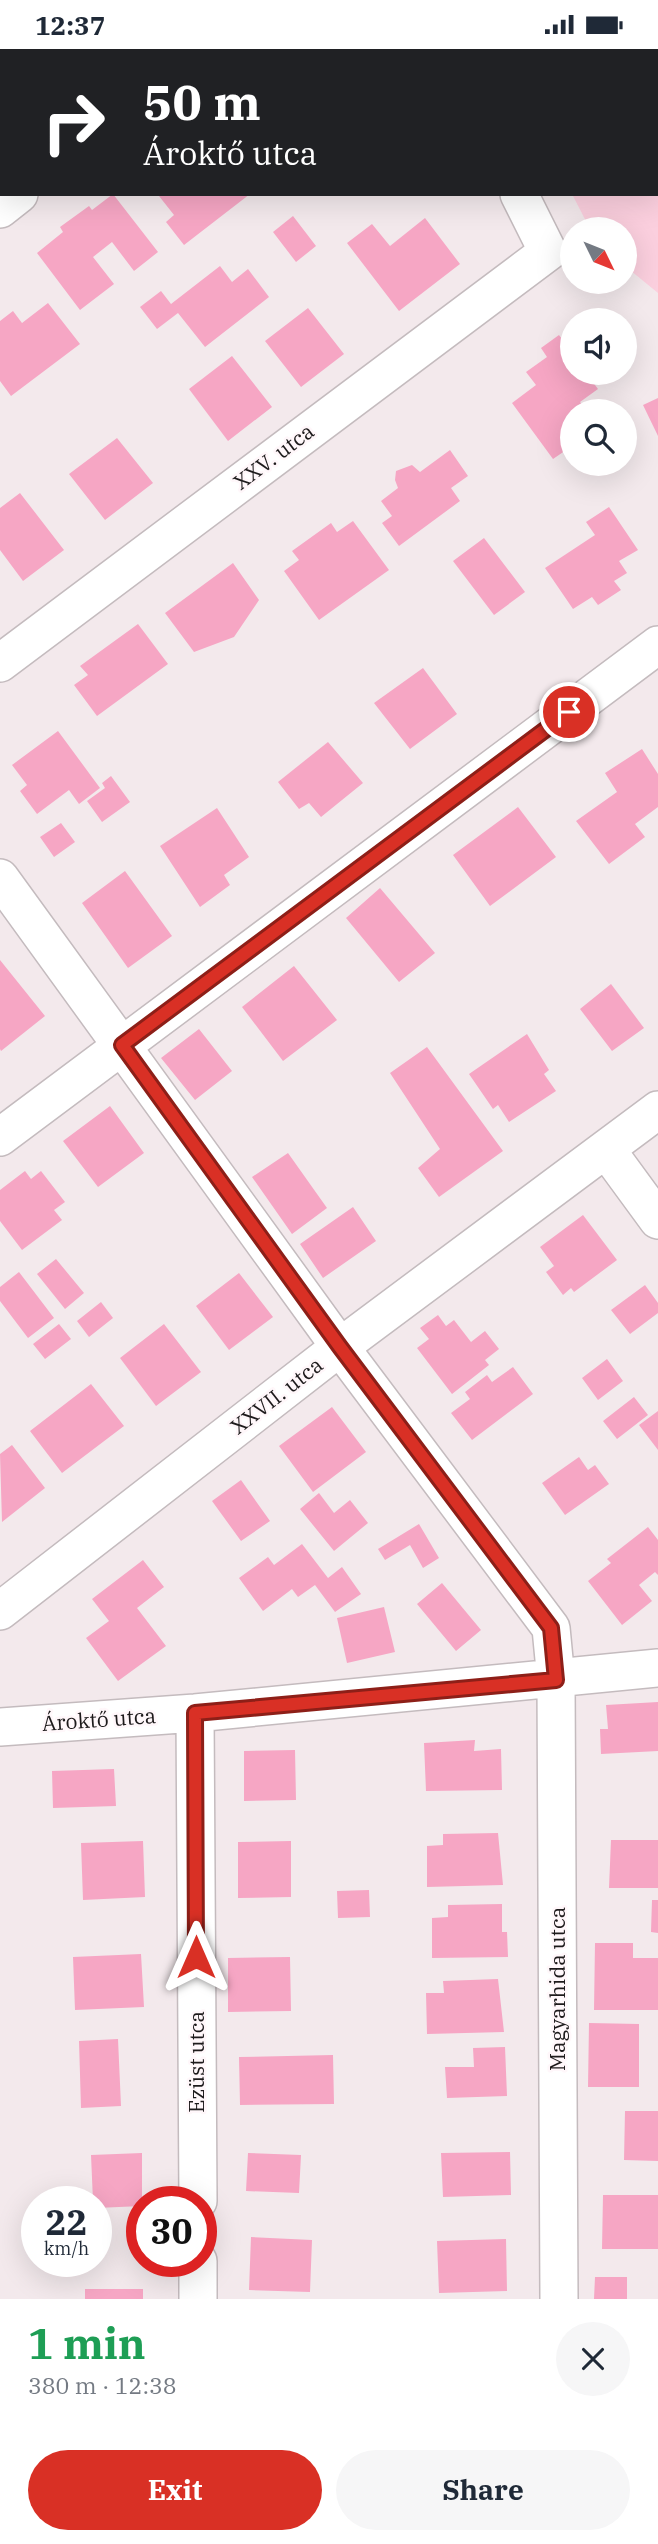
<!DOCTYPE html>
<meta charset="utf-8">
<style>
body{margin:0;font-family:"IBM Plex Serif",serif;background:#f6f6f7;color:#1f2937;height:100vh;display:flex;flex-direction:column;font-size:26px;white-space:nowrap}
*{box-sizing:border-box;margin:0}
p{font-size:23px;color:#747a83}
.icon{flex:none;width:38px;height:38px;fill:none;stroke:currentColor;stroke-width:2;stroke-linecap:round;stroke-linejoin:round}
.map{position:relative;height:2250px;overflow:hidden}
.panel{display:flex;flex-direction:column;background:#fff;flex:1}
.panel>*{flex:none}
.top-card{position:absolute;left:0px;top:0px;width:658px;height:147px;box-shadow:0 7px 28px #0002;background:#202124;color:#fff;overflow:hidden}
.needle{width:46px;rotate:133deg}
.buttons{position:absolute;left:560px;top:168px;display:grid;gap:14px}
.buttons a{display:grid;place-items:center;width:77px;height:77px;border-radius:50%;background:#fff;box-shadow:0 7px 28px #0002;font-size:35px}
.speed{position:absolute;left:21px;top:2137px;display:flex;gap:14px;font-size:35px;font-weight:700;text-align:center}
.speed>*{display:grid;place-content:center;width:91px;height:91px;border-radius:50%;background:#fff;box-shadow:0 7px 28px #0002;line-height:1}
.speed small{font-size:18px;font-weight:400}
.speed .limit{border:10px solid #d22;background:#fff;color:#111}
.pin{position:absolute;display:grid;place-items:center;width:60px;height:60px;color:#fff;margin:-30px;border:4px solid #fff;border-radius:50%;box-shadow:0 2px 7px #0007}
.me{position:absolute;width:77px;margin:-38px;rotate:0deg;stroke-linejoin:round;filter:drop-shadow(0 0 5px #0008)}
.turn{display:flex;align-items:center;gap:24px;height:147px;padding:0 28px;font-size:32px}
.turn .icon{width:91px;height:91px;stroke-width:2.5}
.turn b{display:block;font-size:49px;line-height:60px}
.round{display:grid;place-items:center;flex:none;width:74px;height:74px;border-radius:37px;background:#f6f6f7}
.head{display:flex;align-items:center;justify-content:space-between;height:119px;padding:0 28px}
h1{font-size:42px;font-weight:700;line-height:52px;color:#1e9e55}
.cta{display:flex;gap:14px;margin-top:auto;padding:14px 28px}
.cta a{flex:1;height:80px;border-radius:42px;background:#d93025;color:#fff;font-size:28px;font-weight:700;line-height:80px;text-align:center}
.cta a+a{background:#f6f6f7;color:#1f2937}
.status{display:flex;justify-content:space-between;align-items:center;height:49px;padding:0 35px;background:#fff;direction:ltr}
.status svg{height:19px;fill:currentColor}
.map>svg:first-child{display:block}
</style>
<div class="status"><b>12:37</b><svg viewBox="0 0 49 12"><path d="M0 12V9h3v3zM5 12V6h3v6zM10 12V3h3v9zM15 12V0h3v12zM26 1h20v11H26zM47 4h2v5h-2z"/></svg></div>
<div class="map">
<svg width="658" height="2250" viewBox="0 0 658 2250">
<rect width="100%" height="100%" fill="#f3e9ec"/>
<path fill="#fbcfde" d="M499,0H658V244L625,217V180H590L572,145H656V2Z"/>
<path fill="#f6a6c4" d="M113,145L158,203L134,222L112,193L93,208L114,235L80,261L37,204L63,183L60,178L89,157L92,161Z
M162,145H250L184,196L166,173L174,166L159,147Z
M293,167L316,197L296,213L273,183Z
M425,169L460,215L399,262L347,194L372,175L390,197Z
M220,217L232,233L248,220L269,248L205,298L178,264L157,280L140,258L161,242L171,255Z
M48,254L80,295L11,347L0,332V272L13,262L22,274Z
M308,259L344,305L301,338L265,292Z
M559,286L572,304V324H586L598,340L580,353L587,362H572V379L568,382L572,387V397L553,410L512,354L536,336L526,323L547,308L541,299Z
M232,307L272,358L228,392L189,340Z
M658,349V387L643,356Z
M117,389L153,434L105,471L69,425Z
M450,401L468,427L451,439L460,452L399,497L382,474L392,467L381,452L398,439L395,431L396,422L412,416L420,423Z
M20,444L64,501L23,532L0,501V459Z
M609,458L638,501L619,512L627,524L614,532L621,541L598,556L592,548L573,560L545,519L595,486L586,473Z
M353,472L389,521L319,571L284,522L299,511L292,502L331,474L337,483Z
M484,489L525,543L494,566L453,512Z
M233,514L259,551L234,588L194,603L165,564Z
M138,575L168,615L97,667L74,636L88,626L80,617Z
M423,619L457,665L410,700L374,654Z
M58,682L100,739L79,755L69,741L37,765L20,742L27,736L12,716Z
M328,693L363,734L321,768L309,754L299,760L278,733Z
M642,700L658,725V758L635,775L645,788L609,815L576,772L617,743L605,724Z
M111,727L130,753L102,773L87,752L105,739L102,734Z
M518,758L556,808L490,857L453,806Z
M217,759L249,808L224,826L230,836L200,858L160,797Z
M61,774L75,793L54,808L40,788Z
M125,822L172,887L128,919L82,854Z
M380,839L435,904L399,933L346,869Z
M0,911L45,967L1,1002L0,1000Z
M294,917L337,971L283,1012L242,958Z
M611,935L644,979L612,1002L580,960Z
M199,980L232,1022L195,1051L161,1009Z
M527,985L549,1021L544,1025L556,1042L509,1073L498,1056L493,1060L469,1025Z
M427,998L503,1102L439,1148L418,1119L440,1100L390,1024Z
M110,1057L144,1104L98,1138L63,1092Z
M288,1104L327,1159L292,1185L252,1128Z
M25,1122L31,1130L41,1122L65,1153L54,1161L62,1171L22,1201L0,1172V1141Z
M353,1158L376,1192L323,1229L300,1195Z
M583,1166L617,1211L574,1243L571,1239L563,1246L546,1223L554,1217L540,1198Z
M56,1210L84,1244L65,1260L37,1225Z
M19,1223L54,1269L28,1289L0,1252V1238Z
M239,1224L273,1268L229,1301L196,1257Z
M645,1236L658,1254V1264L630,1285L611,1261Z
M101,1253L113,1269L89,1288L77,1272Z
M438,1266L446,1277L454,1271L471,1293L485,1282L499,1300L485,1311L489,1316L452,1345L417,1299L429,1290L420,1279Z
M59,1275L71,1290L45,1310L33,1295Z
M164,1275L201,1323L156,1357L120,1309Z
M607,1310L623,1332L598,1351L582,1329Z
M513,1318L533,1345L472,1391L451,1364L470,1350L465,1343L487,1326L492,1333Z
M91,1335L124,1377L62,1424L30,1382Z
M634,1348L648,1366L617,1390L603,1372Z
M332,1358L366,1403L313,1443L279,1397Z
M658,1362V1401L639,1376Z
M12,1396L45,1439L2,1473L0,1405Z
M579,1408L588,1421L595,1416L609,1435L565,1466L542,1434Z
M241,1431L270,1472L241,1492L212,1452Z
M319,1444L334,1464L350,1451L368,1474L334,1502L300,1460Z
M419,1475L439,1509L423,1519L410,1496L385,1511L378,1500Z
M648,1478L658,1491V1526L655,1523L639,1536L652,1552L622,1576L588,1532L611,1514L607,1510Z
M302,1495L328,1529L342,1518L361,1545L335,1563L315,1536L298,1548L292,1540L263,1562L239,1529L268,1508L274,1516Z
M143,1511L164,1538L137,1559L166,1597L118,1632L86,1589L109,1572L92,1550Z
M442,1534L481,1581L456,1602L417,1555Z
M384,1558L395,1603L347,1614L337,1569Z
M658,1653V1702L601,1705L600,1680H608L606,1656Z
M475,1691L474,1702L501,1700L502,1741L426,1742L424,1694Z
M295,1701L296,1751L244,1752V1702Z
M114,1720L116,1757L53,1759L52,1722Z
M498,1784L503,1836L427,1838V1797L443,1796V1785Z
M611,1791H658V1839H609Z
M143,1792L145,1848L83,1851L81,1794Z
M291,1792V1848L238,1849V1793Z
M369,1841L370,1868L338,1869L337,1842Z
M652,1851H658V1884L651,1883Z
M502,1855V1883H507L508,1908L432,1909V1869L448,1868V1856Z
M595,1894H633V1909H658V1961H594Z
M141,1905L144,1958L75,1961L73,1908Z
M290,1908L291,1962L228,1963V1909Z
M498,1930L504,1983L427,1985L426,1944H444L443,1932Z
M589,1974L639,1975V2038H588Z
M118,1990L121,2057L81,2059L79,1992Z
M505,1998L507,2047L447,2049L445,2018H474L473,1999Z
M333,2006L334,2055L240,2056L239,2008Z
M625,2062H658V2112L624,2111Z
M510,2103L511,2146L443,2148L441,2104Z
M142,2104V2157L96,2159V2152H93L91,2106Z
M248,2104L301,2106L299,2144L246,2142Z
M603,2146H658V2200H602Z
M251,2188L312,2191L310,2243L249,2241Z
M506,2190L507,2242L439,2244L437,2192Z
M595,2228H627V2250H594Z
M85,2240H143V2250H85Z"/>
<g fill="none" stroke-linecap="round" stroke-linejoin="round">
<g stroke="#c4bbbe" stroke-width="40">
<path id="minor" d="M443,0L444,2
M204,2L207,0
M0,160L19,145
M0,614L548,203L519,145
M0,829L340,1298L551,1579L556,1631L559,2250
M0,1088L658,596
M606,1100L658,1171
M0,1562L340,1298L658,1061
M195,1664L198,2152
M0,1678L195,1664L658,1619
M198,2212V2250"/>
</g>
<use href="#minor" stroke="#fff" stroke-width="37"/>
</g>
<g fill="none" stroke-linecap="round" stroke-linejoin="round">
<g stroke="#8d1f18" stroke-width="18">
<path id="route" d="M196,1908L195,1664L556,1631L551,1579L340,1298L122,996L569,663"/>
</g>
<use href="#route" stroke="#d93025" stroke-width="12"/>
</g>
<g text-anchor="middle" stroke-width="5" stroke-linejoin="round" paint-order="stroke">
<g font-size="21" fill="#1d1a1b" stroke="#fff7fa">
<text transform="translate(274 408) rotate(-37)" y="7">XXV. utca</text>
<text transform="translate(277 1347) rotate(-38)" y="7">XXVII. utca</text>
<text transform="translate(99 1671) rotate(-4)" y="7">Ároktő utca</text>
<text transform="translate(558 1940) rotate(-90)" y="7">Magyarhida utca</text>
<text transform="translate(197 2013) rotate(-90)" y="7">Ezüst utca</text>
</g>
</g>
</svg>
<div class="buttons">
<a><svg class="needle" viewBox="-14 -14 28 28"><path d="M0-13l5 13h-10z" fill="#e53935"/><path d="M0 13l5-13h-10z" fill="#747a83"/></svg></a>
<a><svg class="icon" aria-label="sound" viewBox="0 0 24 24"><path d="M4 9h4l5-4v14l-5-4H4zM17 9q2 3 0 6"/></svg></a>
<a><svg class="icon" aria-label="search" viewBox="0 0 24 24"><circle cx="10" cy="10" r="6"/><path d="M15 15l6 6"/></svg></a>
</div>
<div class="speed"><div>22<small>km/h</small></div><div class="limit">30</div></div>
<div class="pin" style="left:569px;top:663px;background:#d93025"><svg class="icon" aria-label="arrive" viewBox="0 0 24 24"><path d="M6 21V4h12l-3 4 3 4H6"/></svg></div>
<svg class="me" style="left:196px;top:1908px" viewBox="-20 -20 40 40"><path d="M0-17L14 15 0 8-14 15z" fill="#d93025" stroke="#fff" stroke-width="4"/></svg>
<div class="top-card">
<div class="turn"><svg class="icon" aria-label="right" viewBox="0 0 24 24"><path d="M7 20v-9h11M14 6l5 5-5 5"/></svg><div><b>50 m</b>Ároktő utca</div></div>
</div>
</div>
<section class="panel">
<div class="head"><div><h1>1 min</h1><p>380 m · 12:38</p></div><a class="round"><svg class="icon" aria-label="close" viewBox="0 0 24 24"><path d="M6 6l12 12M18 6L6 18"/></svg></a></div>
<div class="cta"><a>Exit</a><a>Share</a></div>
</section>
